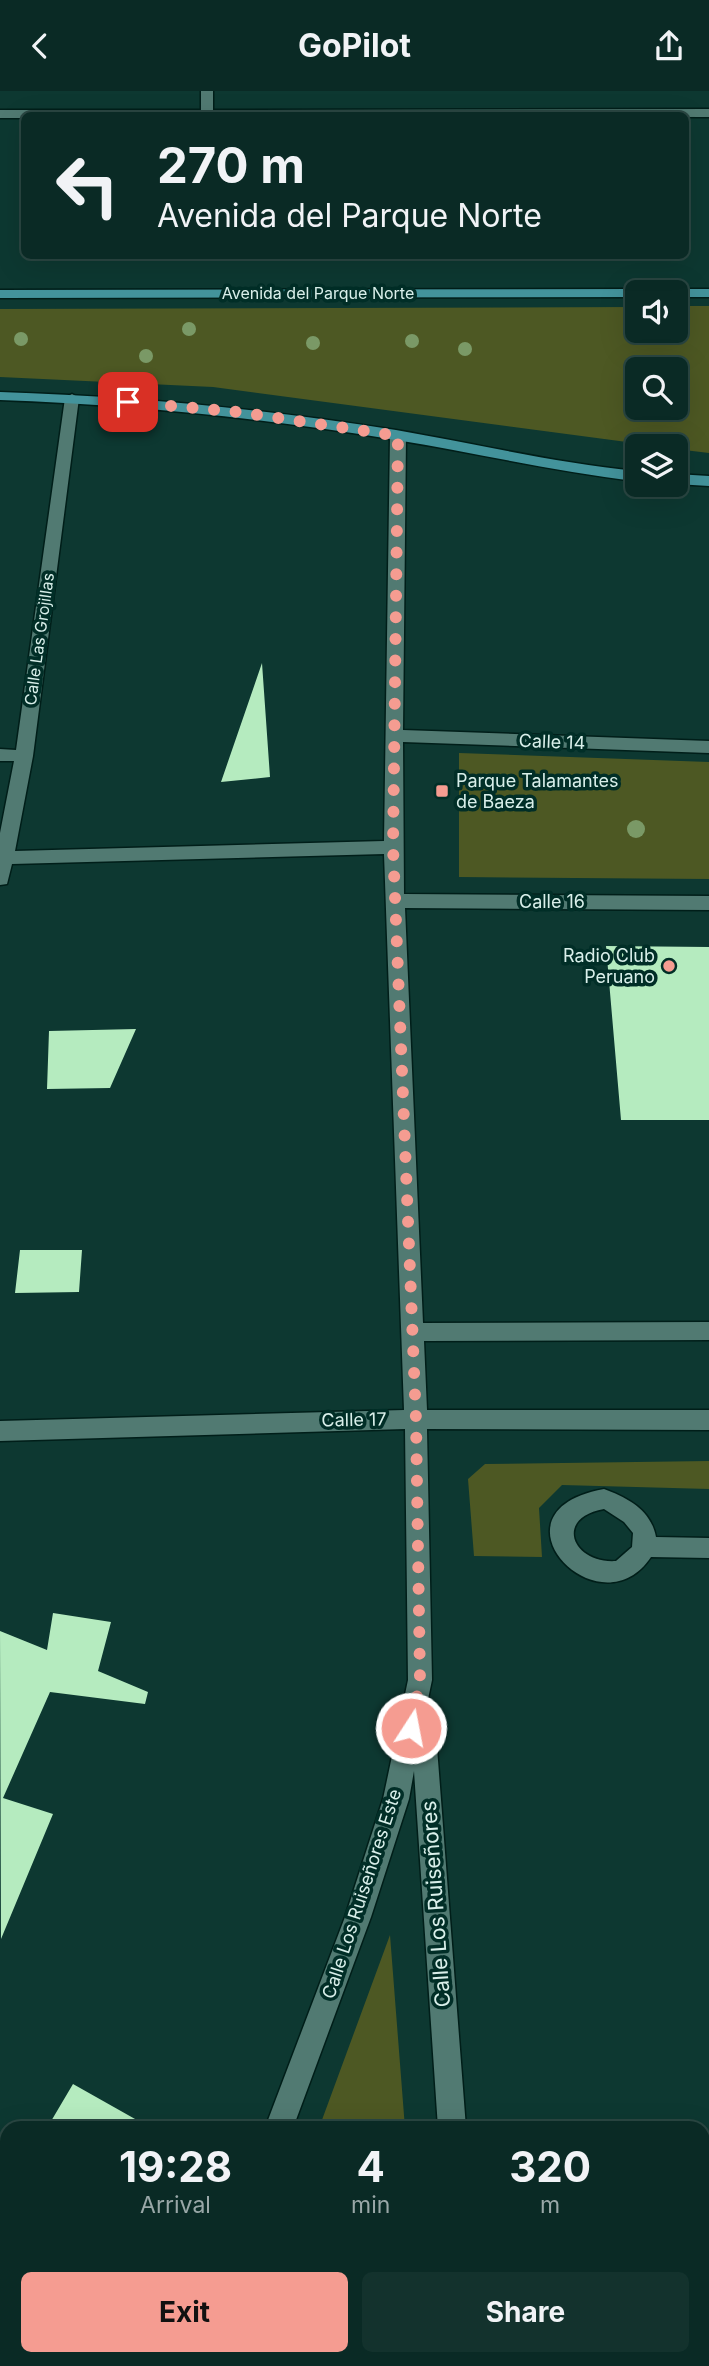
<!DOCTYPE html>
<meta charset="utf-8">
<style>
body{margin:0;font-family:Inter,sans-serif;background:#13322d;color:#f1f3f6;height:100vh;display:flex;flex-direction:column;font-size:26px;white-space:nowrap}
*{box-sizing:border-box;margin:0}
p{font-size:23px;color:#99a7a7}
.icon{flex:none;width:38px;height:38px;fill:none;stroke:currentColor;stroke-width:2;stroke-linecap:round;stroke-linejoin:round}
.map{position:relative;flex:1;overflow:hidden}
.side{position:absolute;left:0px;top:2030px;width:710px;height:245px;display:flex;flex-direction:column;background:#0a2a25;border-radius:21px 21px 0 0;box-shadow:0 7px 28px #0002,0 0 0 2px #2a4642}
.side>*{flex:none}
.hud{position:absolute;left:21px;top:21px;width:668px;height:147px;border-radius:10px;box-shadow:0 7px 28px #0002,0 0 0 2px #2a4642;background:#0a2a25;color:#f1f3f6;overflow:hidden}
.tools{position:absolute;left:625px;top:189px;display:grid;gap:14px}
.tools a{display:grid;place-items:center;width:63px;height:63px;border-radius:10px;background:#0a2a25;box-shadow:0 7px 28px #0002,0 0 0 2px #2a4642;font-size:35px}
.pin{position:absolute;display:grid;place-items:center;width:60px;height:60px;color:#fff;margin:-30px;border-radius:14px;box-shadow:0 4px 10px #0006}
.me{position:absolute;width:77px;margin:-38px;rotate:11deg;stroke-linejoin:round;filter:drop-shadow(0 0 5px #0008)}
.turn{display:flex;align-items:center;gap:24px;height:147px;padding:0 21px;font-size:32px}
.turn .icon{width:91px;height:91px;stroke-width:2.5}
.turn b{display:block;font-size:49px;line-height:60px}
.eta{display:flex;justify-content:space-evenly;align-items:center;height:119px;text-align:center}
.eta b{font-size:42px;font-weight:700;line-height:49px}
.cta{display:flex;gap:14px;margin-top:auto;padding:14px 21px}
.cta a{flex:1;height:80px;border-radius:10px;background:#f59c91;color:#111;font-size:28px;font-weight:700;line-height:80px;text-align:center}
.cta a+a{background:#13322d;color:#f1f3f6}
header{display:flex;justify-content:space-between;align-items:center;height:91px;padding:0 21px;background:#0a2a25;font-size:32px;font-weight:700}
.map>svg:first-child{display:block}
</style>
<header><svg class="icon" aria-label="back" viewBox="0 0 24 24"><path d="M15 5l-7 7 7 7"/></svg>GoPilot<svg class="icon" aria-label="share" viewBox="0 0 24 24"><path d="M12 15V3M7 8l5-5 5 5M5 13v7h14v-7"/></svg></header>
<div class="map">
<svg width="709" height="2275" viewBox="0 0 709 2275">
<rect width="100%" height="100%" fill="#0d3831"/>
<path fill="#4d5823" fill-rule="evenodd" d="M676,215H709V362L676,358V355H657L213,296L0,286V218L637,216V240H676ZM676,278V317H637V278Z
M459,662L709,671V788L459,786Z
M709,1370V1398L562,1394L539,1417L542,1466L474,1465L468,1388L485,1373Z
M390,1844L405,2037H319Z"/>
<path fill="#b5ebbf" d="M262,572L270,686L221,691Z
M606,855L709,856V1029H621Z
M136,938L110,997L47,998L49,940Z
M20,1159H82L79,1201L15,1202Z
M53,1522L111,1531L98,1580L148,1601L145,1613L50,1601L3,1707L53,1723L1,1848L0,1540L47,1559Z
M73,1993L151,2037H47Z"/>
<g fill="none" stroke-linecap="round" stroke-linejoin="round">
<g stroke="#001e19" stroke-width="3">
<path id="minor" d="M201,0H213V19L709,18V26L24,24V27H0V19H201Z
M72,303L79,307L33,665L15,760L384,750L390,345L398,340L406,345L403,639L709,650V662L403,651L404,803L709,805V819L405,817L423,1232L709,1231V1249L424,1250L427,1319H709V1339L427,1338L432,1589L428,1608L434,1617L466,2037H438L414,1680L409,1708L371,1826L293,2037H265L345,1826L383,1708L408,1589L405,1338L0,1350V1330L404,1319L384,763L12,773L7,793L0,794V742L14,670H0V658L16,659L65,307Z
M604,1398C628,1407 651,1419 656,1446L709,1447V1467L651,1466C599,1544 481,1420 604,1398ZM604,1418L624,1431L633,1442L632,1456L616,1470C573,1473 553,1427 604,1418Z
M704,2132H709V2184L704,2182Z
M168,2268H232L229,2275H165Z"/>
</g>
<g stroke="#001e19" stroke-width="3">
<path id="major" d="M637,198L644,201H637V206L0,207V199Z
M676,198H709V206H676V201H669Z
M0,301C133,305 265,318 396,339C477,353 556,372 637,380V390C556,381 477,362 396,349C265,327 133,314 0,309Z
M676,383L709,385V395L676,393Z"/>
</g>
<use href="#minor" fill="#517a72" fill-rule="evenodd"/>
<use href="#major" fill="#43939b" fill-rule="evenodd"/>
</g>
<g fill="#7a9966">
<circle cx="189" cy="238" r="7"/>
<circle cx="21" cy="248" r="7"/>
<circle cx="412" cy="250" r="7"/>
<circle cx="313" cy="252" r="7"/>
<circle cx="465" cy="258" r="7"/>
<circle cx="146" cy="265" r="7"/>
<circle cx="636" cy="738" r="9"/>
</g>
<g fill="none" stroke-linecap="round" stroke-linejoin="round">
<path stroke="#f59c91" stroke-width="12" stroke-dasharray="0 21.6" d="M128,311L239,321L398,345L393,756L416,1329L420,1589L411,1637"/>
</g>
<g fill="#f59c91" stroke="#012e27" stroke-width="2.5">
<rect x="435" y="693" width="14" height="14" rx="3.5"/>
<circle cx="669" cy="875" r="7"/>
</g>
<g text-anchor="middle" stroke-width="7" stroke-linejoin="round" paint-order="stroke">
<g font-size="16" fill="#d9efea" stroke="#012e27">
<text x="318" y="208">Avenida del Parque Norte</text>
<text transform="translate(39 548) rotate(-82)" y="6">Calle Las Grojillas</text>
</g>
<g font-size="18" fill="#d9efea" stroke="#012e27">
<text transform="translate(552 651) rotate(2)" y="6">Calle 14</text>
<text x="552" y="817">Calle 16</text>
<text transform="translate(354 1329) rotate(-1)" y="6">Calle 17</text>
<text transform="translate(362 1803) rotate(-72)" y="6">Calle Los Ruiseñores Este</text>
</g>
<g font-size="18" fill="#d9efea" stroke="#012e27" text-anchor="start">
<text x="456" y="696">Parque Talamantes<tspan x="456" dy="21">de Baeza</tspan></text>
<text x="655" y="871" text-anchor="end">Radio Club<tspan x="655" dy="21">Peruano</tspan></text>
</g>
<g font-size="21" fill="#d9efea" stroke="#012e27">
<text transform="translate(436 1813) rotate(-94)" y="7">Calle Los Ruiseñores</text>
</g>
</g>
</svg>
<div class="tools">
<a><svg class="icon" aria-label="sound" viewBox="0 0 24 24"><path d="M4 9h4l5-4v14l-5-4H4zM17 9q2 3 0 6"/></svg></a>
<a><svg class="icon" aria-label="search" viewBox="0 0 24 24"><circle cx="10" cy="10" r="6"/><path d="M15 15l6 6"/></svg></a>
<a><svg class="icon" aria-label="layers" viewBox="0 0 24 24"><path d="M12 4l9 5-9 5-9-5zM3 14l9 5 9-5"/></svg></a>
</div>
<div class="pin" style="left:128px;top:311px;background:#d93025"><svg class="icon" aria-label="arrive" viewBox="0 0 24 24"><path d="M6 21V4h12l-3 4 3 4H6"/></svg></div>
<svg class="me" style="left:411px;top:1637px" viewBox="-20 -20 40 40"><circle r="17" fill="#f59c91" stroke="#fff" stroke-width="3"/><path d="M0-11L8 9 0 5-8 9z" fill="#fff"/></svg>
<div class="hud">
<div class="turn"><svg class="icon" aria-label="left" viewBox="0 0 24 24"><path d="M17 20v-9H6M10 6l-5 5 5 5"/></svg><div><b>270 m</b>Avenida del Parque Norte</div></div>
</div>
<section class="side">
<div class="eta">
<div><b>19:28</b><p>Arrival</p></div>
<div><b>4</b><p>min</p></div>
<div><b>320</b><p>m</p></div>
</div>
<div class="cta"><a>Exit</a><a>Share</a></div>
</section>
</div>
